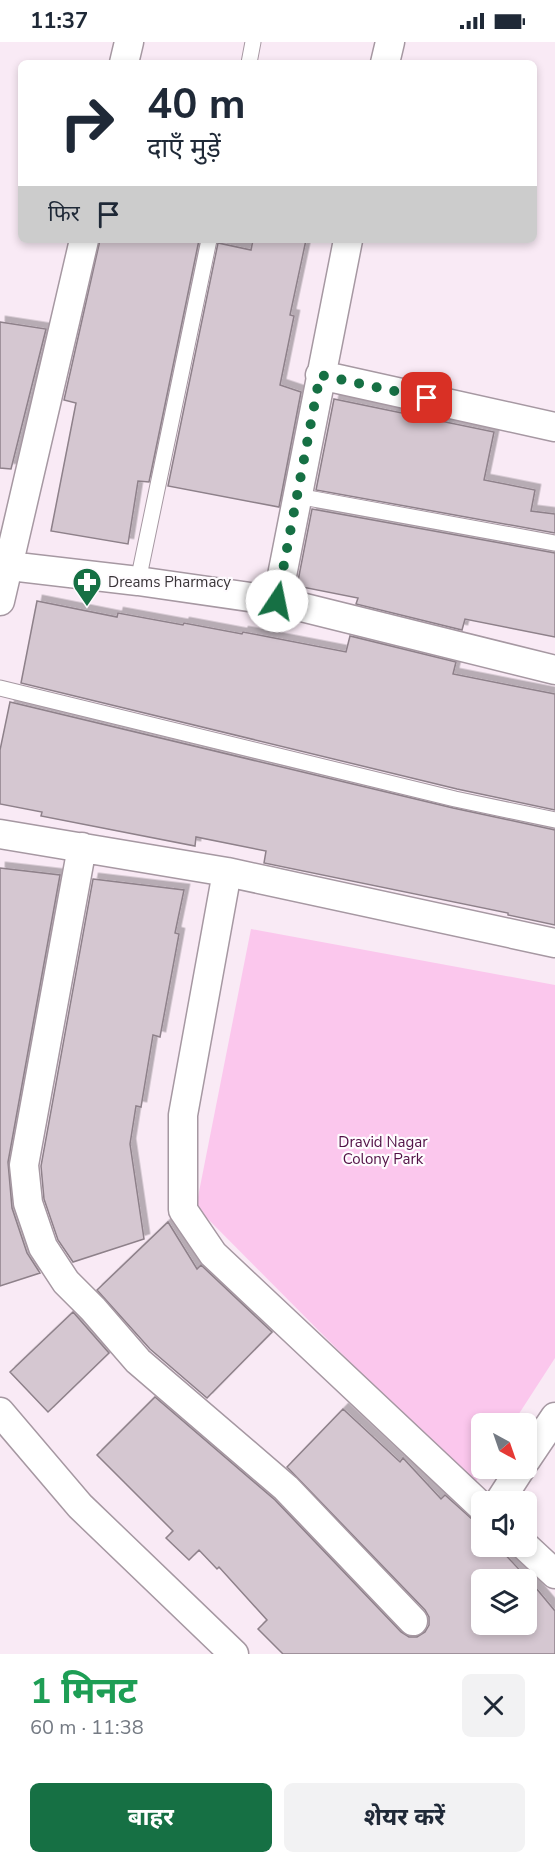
<!DOCTYPE html>
<html lang="hi">
<meta charset="utf-8">
<style>
body{margin:0;font-family:"Nunito Sans","Noto Sans Devanagari",sans-serif;background:#f2f2f3;color:#1f2937;height:100vh;display:flex;flex-direction:column;font-size:22px;white-space:nowrap}
*{box-sizing:border-box;margin:0}
p{font-size:20px;color:#747a83}
.icon{flex:none;width:33px;height:33px;fill:none;stroke:currentColor;stroke-width:2;stroke-linecap:round;stroke-linejoin:round}
.map{position:relative;height:1612px;overflow:hidden}
.side{display:flex;flex-direction:column;background:#fff;flex:1}
.side>*{flex:none}
.hud{position:absolute;left:18px;top:18px;width:519px;height:183px;border-radius:9px;box-shadow:0 3px 9px #0003;background:#fff;color:#1f2937;overflow:hidden}
.needle{width:39px;rotate:140deg}
.controls{position:absolute;left:471px;top:1371px;display:grid;gap:12px}
.controls a{display:grid;place-items:center;width:66px;height:66px;border-radius:9px;background:#fff;box-shadow:0 3px 9px #0003;font-size:30px}
.pin{position:absolute;display:grid;place-items:center;width:51px;height:51px;color:#fff;margin:-26px;border-radius:12px;box-shadow:0 3px 9px #0006}
.me{position:absolute;width:66px;margin:-33px;rotate:11deg;stroke-linejoin:round;filter:drop-shadow(0 0 4px #0008)}
.turn{display:flex;align-items:center;gap:21px;height:126px;padding:0 30px;font-size:27px}
.turn .icon{width:78px;height:78px;stroke-width:2.5}
.turn b{display:block;font-size:42px;line-height:51px}
.then{display:flex;align-items:center;height:57px;padding:0 30px;background:#0003;gap:12px;font-size:22px}
.round{display:grid;place-items:center;flex:none;width:63px;height:63px;border-radius:9px;background:#f2f2f3}
.summary{display:flex;align-items:center;justify-content:space-between;height:102px;padding:0 30px}
h1{font-size:36px;font-weight:700;line-height:45px;color:#1e9e55}
.cta{display:flex;gap:12px;margin-top:auto;padding:12px 30px}
.cta a{flex:1;height:69px;border-radius:9px;background:#167044;color:#fff;font-size:24px;font-weight:700;line-height:69px;text-align:center}
.cta a+a{background:#f2f2f3;color:#1f2937}
.status{display:flex;justify-content:space-between;align-items:center;height:42px;padding:0 30px;background:#fff;direction:ltr}
.status svg{height:16px;fill:currentColor}
.map>svg:first-child{display:block}
</style>
<div class="status"><b>11:37</b><svg viewBox="0 0 49 12"><path d="M0 12V9h3v3zM5 12V6h3v6zM10 12V3h3v9zM15 12V0h3v12zM26 1h20v11H26zM47 4h2v5h-2z"/></svg></div>
<div class="map">
<svg width="555" height="1612" viewBox="0 0 555 1612">
<defs>
<filter id="shadow"><feDropShadow dx="5.5" dy="-5.5" stdDeviation="0" flood-color="#0004"/></filter>
</defs>
<rect width="100%" height="100%" fill="#f9eaf5"/>
<path fill="#fbc7ed" d="M251,887L555,943V1316L513,1381L482,1382V1426L484,1427L473,1444L196,1165Z"/>
<path fill="#d5c7d1" stroke="#8e818a" stroke-width="1.5" fill-rule="evenodd" filter="url(#shadow)" d="M100,198H199L149,440L138,439L128,502L51,489L76,361L64,358Z
M253,198H306L290,273L294,274L280,343L301,350L279,465L168,444L218,201L251,208Z
M0,280L46,287L11,427L0,426Z
M334,357L494,390L484,438L535,448L531,469L555,472V491L316,448Z
M312,467L555,511V595L465,577L462,588L356,562L358,556L297,544Z
M37,559L117,575L118,571L183,583L184,581L242,592L243,590L346,610L350,594L456,620L453,632L555,652V768L457,747L21,641Z
M10,660L453,766L555,788V883L508,873V871L264,821L266,809L196,795L195,804L41,774L42,770L0,762V708Z
M0,826L60,833L8,1120L12,1166L27,1211L40,1231L0,1244Z
M93,837L184,848L175,891L179,892L160,995L153,993L141,1065L136,1064L130,1102L144,1197L73,1220L58,1198L44,1157L41,1124Z
M168,1180L197,1227L201,1223L272,1290L207,1356L150,1307L97,1248Z
M73,1270L109,1311L48,1370L10,1330Z
M155,1355L275,1458L401,1590L409,1595H417L425,1590L429,1583V1575L425,1568L287,1425L343,1367L400,1420L403,1416L441,1457L445,1453L473,1478L482,1488V1504H497L531,1540L555,1569V1612H283L258,1587L267,1578L219,1525L217,1527L199,1508L189,1518L166,1496L173,1489L97,1413ZM482,1538H526V1582H482Z"/>
<g fill="none" stroke-linecap="round" stroke-linejoin="round">
<g stroke="#a698a2" stroke-width="17">
<path id="lane" d="M249,21L253,0
M297,454L555,501
M138,539L209,198
M0,646L455,757L555,778"/>
</g>
<g stroke="#a698a2" stroke-width="31">
<path id="street" d="M124,21L129,0
M385,21L390,0
M320,333L555,385
M0,523L138,539L277,559L555,628
M0,559L84,198
M277,559L348,198
M0,792L227,830L555,901
M82,805L24,1123L28,1161L43,1205L66,1240L93,1267L138,1319L286,1446L413,1579
M227,830L183,1073V1168L213,1212L482,1465
M0,1370L80,1464L234,1612
M526,1418L555,1375
M499,1460L521,1426
M525,1504L555,1532"/>
</g>
<use href="#lane" stroke="#fff" stroke-width="15"/>
<use href="#street" stroke="#fff" stroke-width="28"/>
</g>
<g fill="none" stroke-linecap="round" stroke-linejoin="round">
<path stroke="#167044" stroke-width="10" stroke-dasharray="0 18" d="M277,559L320,333L427,356"/>
</g>
<defs>
<g id="pharmacy-pin" transform="scale(1.5)"><path d="M0 17L-7.5 6A9.5 9.5 0 1 1 7.5 6Z" fill="#167044" stroke="#fefbfe"/><path d="M-2-6h4v4h4v4h-4v4h-4v-4h-4v-4h4Z" fill="#fff"/></g>
</defs>
<g fill-rule="evenodd">
<use href="#pharmacy-pin" x="87" y="540"/>
</g>
<g text-anchor="middle" stroke-width="4.5" stroke-linejoin="round" paint-order="stroke">
<g font-size="15" fill="#3a3539" stroke="#fefbfe" text-anchor="start">
<text x="108" y="545">Dreams Pharmacy</text>
</g>
<g font-size="15" fill="#521146" stroke="#fefbfe">
<text x="383" y="1105">Dravid Nagar<tspan x="383" dy="17">Colony Park</tspan></text>
</g>
</g>
</svg>
<div class="controls">
<a><svg class="needle" viewBox="-14 -14 28 28"><path d="M0-13l5 13h-10z" fill="#e53935"/><path d="M0 13l5-13h-10z" fill="#747a83"/></svg></a>
<a><svg class="icon" aria-label="sound" viewBox="0 0 24 24"><path d="M4 9h4l5-4v14l-5-4H4zM17 9q2 3 0 6"/></svg></a>
<a><svg class="icon" aria-label="layers" viewBox="0 0 24 24"><path d="M12 4l9 5-9 5-9-5zM3 14l9 5 9-5"/></svg></a>
</div>
<div class="pin" style="left:427px;top:356px;background:#d93025"><svg class="icon" aria-label="arrive" viewBox="0 0 24 24"><path d="M6 21V4h12l-3 4 3 4H6"/></svg></div>
<svg class="me" style="left:277px;top:559px" viewBox="-20 -20 40 40"><circle r="19" fill="#fff"/><path d="M0-13L10 11 0 6-10 11z" fill="#167044"/></svg>
<div class="hud">
<div class="turn"><svg class="icon" aria-label="right" viewBox="0 0 24 24"><path d="M7 20v-9h11M14 6l5 5-5 5"/></svg><div><b>40 m</b>दाएँ मुड़ें</div></div>
<div class="then">फिर<svg class="icon" aria-label="arrive" viewBox="0 0 24 24"><path d="M6 21V4h12l-3 4 3 4H6"/></svg></div>
</div>
</div>
<section class="side">
<div class="summary"><div><h1>1 मिनट</h1><p>60 m · 11:38</p></div><a class="round"><svg class="icon" aria-label="close" viewBox="0 0 24 24"><path d="M6 6l12 12M18 6L6 18"/></svg></a></div>
<div class="cta"><a>बाहर</a><a>शेयर करें</a></div>
</section>
